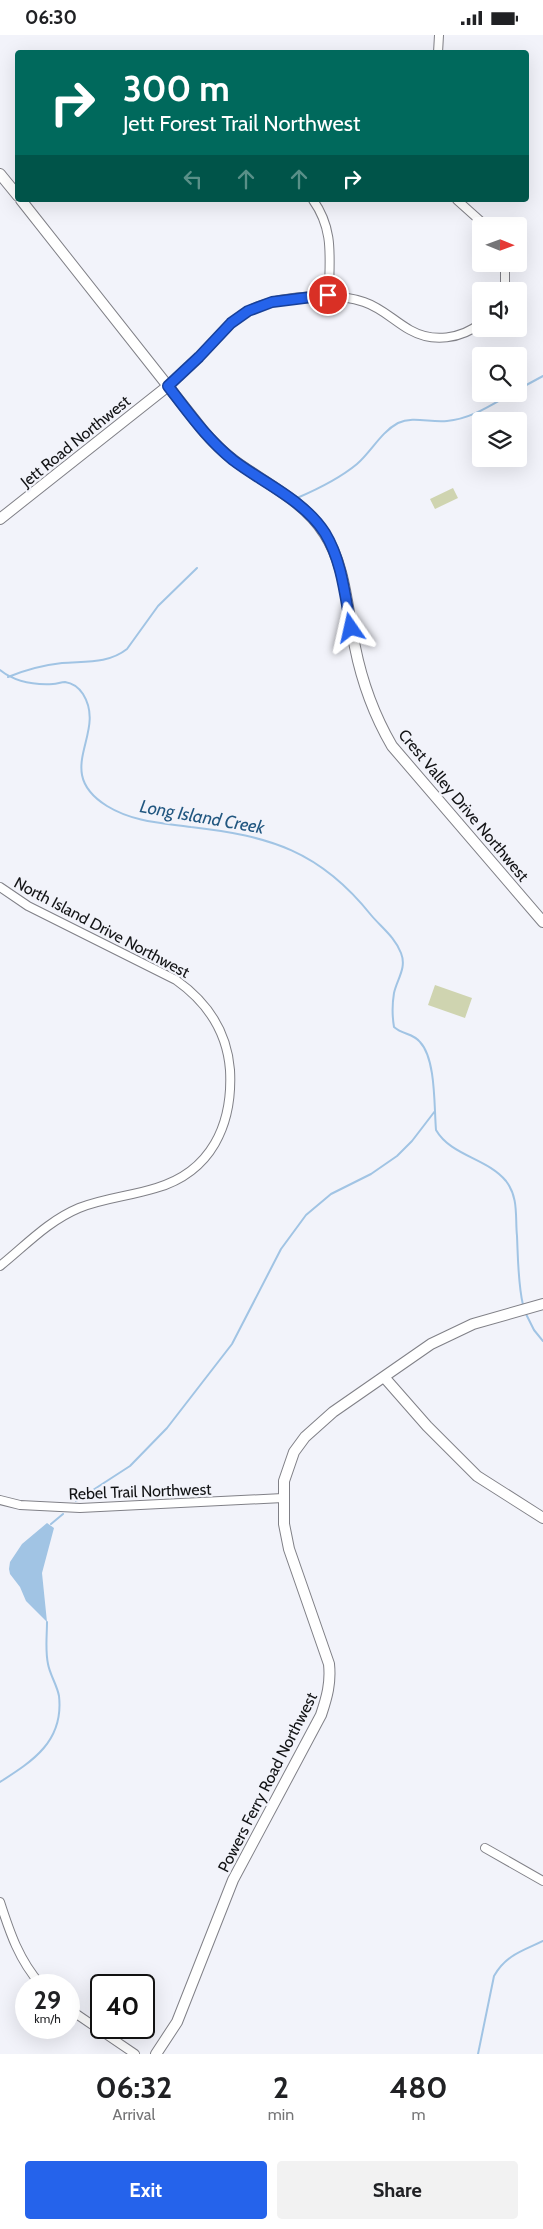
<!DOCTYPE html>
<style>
body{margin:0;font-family:Cabin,sans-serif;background:#f2f2f2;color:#202124;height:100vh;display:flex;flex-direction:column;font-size:19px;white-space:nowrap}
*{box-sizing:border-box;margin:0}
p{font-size:16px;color:#757577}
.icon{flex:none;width:28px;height:28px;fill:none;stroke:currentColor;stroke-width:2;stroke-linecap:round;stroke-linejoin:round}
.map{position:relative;height:2019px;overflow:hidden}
.side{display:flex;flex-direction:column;background:#fff;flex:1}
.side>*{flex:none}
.hud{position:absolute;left:15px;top:15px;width:514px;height:152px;border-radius:5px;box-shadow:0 5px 20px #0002;background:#00695c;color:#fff;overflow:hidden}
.needle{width:32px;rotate:91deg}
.controls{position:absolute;left:472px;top:182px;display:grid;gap:10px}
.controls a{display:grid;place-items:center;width:55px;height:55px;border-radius:5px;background:#fff;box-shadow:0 5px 20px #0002;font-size:25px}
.speed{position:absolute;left:15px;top:1939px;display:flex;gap:10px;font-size:25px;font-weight:700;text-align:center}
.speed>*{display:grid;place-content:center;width:65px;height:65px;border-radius:50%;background:#fff;box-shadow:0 5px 20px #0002;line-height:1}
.speed small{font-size:12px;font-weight:400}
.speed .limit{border:2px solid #111;border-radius:8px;background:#fff;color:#111}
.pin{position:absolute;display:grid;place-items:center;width:42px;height:42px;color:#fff;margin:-21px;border:2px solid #fff;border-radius:50%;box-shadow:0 1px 5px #0007}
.me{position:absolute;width:55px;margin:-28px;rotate:349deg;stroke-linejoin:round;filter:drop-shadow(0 0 4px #0008)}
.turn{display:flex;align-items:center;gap:18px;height:105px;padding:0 25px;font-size:22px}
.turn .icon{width:65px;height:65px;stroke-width:2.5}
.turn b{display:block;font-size:35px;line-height:42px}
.lanes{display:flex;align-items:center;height:48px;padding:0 25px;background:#0003;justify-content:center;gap:25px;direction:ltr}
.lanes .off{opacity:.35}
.eta{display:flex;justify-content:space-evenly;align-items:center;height:85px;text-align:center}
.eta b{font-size:30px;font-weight:700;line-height:35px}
.cta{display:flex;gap:10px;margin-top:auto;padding:10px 25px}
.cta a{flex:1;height:58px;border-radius:5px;background:#2563eb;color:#fff;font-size:20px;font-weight:700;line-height:58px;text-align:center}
.cta a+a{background:#f2f2f2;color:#202124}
.status{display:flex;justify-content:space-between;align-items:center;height:35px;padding:0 25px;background:#fff;direction:ltr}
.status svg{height:14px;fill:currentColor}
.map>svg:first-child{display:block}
</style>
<div class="status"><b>06:30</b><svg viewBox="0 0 49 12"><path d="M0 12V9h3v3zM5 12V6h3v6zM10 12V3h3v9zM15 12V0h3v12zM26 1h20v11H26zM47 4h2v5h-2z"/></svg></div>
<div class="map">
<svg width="543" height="2019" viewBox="0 0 543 2019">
<rect width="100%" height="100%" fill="#f2f3fa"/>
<path fill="#cfd4b0" d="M453,453L458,463L435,474L430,464Z
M435,950L472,963L465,983L428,970Z"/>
<path fill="#a1c4e4" d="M47,1488L54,1493L42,1538L47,1587L26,1566L20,1552L10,1539L9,1534L10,1527L22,1509Z"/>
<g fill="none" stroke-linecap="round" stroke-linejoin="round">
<path stroke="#a1c4e4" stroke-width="2" d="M519,354L543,341
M297,463C318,454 339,444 357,429C371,417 381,397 398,388C413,381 431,388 447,386C471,384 491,370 511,359
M0,635C15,647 35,650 53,649C57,649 61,647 65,647C72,648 79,653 83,659C108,699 51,736 107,771C133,787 162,788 191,792C270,801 320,816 371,880C381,892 395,902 401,918C407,933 397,944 394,958C392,970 392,980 394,992C403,1000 413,998 420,1007C436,1024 434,1071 436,1095C451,1121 487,1123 506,1146C519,1163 515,1182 517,1201C518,1223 518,1249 523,1270
M8,642C25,635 44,630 62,628C85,626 108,629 127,614L158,571L197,533
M525,1277L534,1295L543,1306
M76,1466L130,1431L167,1393L232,1309L281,1214L306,1180L331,1159L371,1139L397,1121L412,1106L435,1076
M51,1489L63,1479
M0,1747C33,1726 64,1706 59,1661C57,1650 50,1640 48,1629C45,1615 47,1601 47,1587
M478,2019L494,1941C506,1920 522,1916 543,1906"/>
<g stroke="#808087" stroke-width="10">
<path id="minor" d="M438,18L439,0
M313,165C335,196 329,224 329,260
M457,165L486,191
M502,256L505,248V229
M168,351C178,341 189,332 199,322C218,304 233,280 259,271C287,260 336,257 364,267C382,273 394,286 410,295C433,308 461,304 481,288
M0,852L28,871L176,945C207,967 227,996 230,1035C233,1090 211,1137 156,1153C131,1161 104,1163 79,1173C48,1186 26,1210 0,1231
M0,1465L20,1470L80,1473L283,1463
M485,1813L543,1846
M0,1867C10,1898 19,1925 41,1950
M69,1974L135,2019"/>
</g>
<g stroke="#808087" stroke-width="12">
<path id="tertiary" d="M0,139L18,161
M21,165L205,398C214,408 224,418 235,426C265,448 304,466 324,498C346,531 347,574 355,612C362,647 374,680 392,711L543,887
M0,484L168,351
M384,1342L427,1391L477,1441L543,1483
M156,2019L177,1987L233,1845L321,1680C327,1662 331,1648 329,1629L289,1514L284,1489V1446L294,1417L305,1402L333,1377L431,1309L473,1289L543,1269"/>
</g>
<use href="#minor" stroke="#fff" stroke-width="8"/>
<use href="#tertiary" stroke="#fff" stroke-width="10"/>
</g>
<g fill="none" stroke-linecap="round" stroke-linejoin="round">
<g stroke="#184099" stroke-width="12">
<path id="route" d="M328,260L272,267L248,276L231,288L199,322L168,351C188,377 207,404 233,425C263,448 304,465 325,498C342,526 345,561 351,593"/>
</g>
<use href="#route" stroke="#2563eb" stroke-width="9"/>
</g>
<g text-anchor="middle" stroke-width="4.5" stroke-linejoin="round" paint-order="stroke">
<g font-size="16" fill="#121315" stroke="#f2f3fa">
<text transform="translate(75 406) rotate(-39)" y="6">Jett Road Northwest</text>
<text transform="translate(464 770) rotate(50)" y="6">Crest Valley Drive Northwest</text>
<text transform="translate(102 892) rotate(28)" y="6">North Island Drive Northwest</text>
<text transform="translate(140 1456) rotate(-2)" y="6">Rebel Trail Northwest</text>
<text transform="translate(267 1747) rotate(-63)" y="6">Powers Ferry Road Northwest</text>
</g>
<g font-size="18" font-style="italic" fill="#225780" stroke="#f2f3fa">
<text transform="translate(202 782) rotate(10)" y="6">Long Island Creek</text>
</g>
</g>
</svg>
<div class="controls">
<a><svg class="needle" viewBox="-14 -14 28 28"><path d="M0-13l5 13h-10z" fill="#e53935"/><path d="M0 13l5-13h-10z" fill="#757577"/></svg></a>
<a><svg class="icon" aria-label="sound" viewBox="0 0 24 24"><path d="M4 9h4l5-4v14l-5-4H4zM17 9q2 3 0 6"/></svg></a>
<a><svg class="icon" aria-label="search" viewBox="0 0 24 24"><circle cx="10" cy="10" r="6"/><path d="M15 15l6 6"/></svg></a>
<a><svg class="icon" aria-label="layers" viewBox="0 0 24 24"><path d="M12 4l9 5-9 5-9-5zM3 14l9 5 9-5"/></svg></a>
</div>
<div class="speed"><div>29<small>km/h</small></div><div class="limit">40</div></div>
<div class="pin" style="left:328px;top:260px;background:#d93025"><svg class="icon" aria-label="arrive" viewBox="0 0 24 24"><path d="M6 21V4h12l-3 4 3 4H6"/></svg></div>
<svg class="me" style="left:351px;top:593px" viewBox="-20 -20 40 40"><path d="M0-17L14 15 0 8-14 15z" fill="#2563eb" stroke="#fff" stroke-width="4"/></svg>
<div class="hud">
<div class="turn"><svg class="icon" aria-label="right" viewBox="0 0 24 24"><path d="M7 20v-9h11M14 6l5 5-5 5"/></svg><div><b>300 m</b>Jett Forest Trail Northwest</div></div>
<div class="lanes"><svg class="icon off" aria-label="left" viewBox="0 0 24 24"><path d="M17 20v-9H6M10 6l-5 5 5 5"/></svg><svg class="icon off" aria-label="ahead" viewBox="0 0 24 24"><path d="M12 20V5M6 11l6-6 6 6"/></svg><svg class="icon off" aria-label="ahead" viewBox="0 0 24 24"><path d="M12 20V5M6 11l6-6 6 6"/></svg><svg class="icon" aria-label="right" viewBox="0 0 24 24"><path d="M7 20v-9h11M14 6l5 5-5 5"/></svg></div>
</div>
</div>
<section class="side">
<div class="eta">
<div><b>06:32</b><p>Arrival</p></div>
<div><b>2</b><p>min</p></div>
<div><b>480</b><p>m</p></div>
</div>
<div class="cta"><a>Exit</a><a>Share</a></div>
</section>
